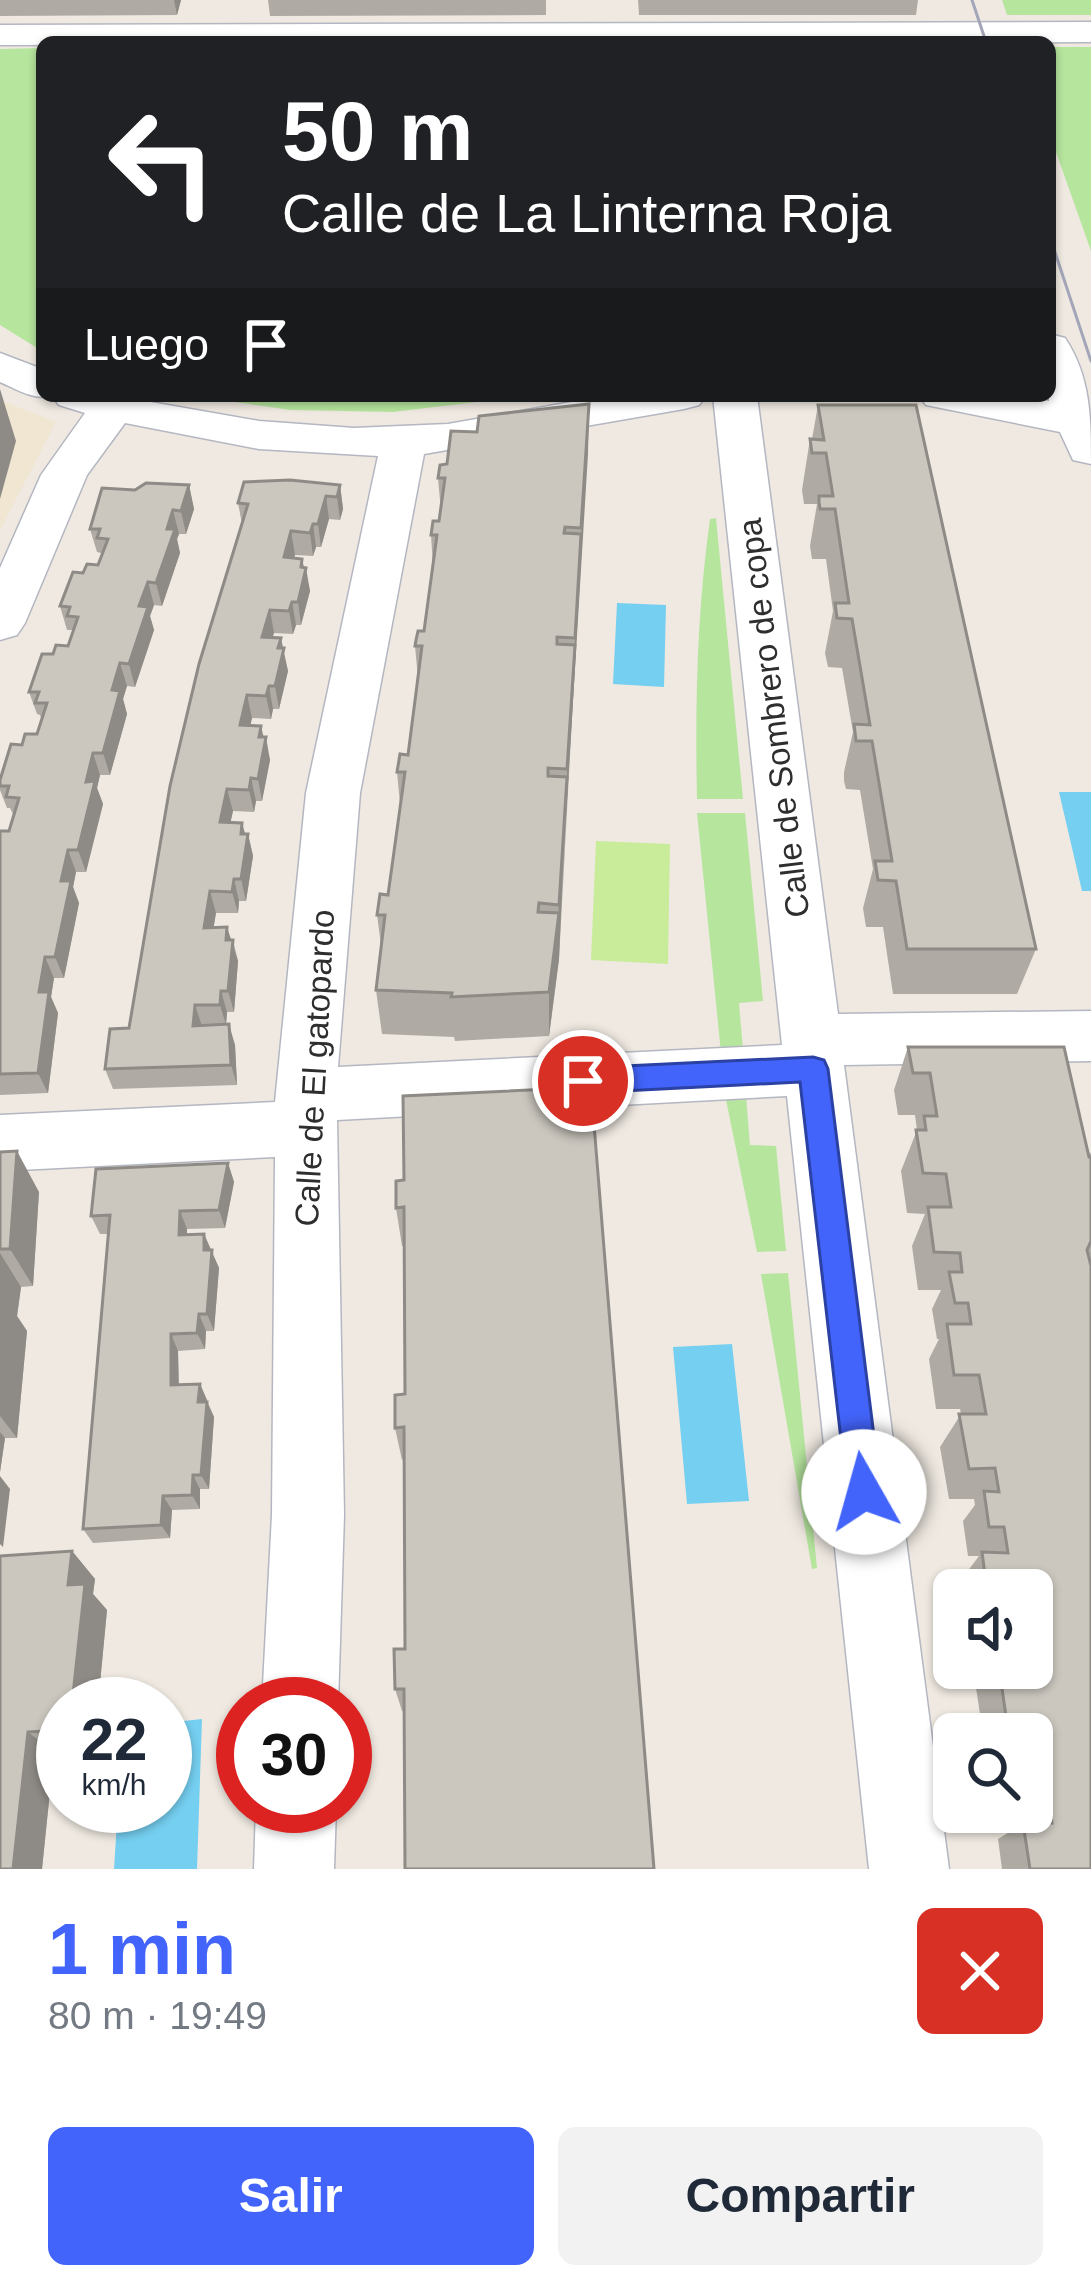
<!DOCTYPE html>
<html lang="es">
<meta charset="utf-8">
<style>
body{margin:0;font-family:Arial,sans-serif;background:#f2f2f3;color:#1f2937;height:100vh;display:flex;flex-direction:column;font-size:45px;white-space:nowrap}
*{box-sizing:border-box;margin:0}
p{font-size:39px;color:#747a83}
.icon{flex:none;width:66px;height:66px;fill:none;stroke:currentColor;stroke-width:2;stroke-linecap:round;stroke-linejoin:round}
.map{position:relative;height:1869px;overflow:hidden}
.drawer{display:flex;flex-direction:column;background:#fff;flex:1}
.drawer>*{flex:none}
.top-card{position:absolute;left:36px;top:36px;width:1020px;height:366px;border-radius:18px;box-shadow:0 3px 9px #0004;background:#202124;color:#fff;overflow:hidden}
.controls{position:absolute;left:933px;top:1569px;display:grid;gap:24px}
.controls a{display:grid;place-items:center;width:120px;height:120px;border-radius:18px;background:#fff;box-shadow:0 3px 9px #0004;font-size:60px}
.speed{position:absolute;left:36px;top:1677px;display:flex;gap:24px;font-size:60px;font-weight:700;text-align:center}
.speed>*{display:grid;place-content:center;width:156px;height:156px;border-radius:50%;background:#fff;box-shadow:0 3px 9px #0004;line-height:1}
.speed small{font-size:30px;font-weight:400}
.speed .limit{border:18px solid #d22;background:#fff;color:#111}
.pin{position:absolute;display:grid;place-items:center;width:102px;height:102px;color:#fff;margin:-51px;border:6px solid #fff;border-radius:50%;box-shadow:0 3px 12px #0007}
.me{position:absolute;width:132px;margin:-66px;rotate:353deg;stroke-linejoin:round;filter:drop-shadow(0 0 9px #0008)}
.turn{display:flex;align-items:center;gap:42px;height:252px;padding:0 48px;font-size:54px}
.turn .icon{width:156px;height:156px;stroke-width:2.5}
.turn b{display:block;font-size:84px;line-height:102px}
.then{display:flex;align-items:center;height:114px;padding:0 48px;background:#0003;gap:24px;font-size:45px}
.round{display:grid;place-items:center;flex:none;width:126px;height:126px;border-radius:18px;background:#f2f2f3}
.summary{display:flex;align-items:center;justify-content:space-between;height:204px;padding:0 48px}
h1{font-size:72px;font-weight:700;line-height:90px;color:#4264fb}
.button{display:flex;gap:24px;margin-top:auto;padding:24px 48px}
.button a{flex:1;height:138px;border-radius:18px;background:#4264fb;color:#fff;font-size:48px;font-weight:700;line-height:138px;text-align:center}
.button a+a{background:#f2f2f3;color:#1f2937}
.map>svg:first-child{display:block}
</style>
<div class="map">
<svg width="1091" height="1869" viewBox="0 0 1091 1869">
<rect width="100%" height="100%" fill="#efe9e1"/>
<path fill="#f0e6d1" d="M0,400L56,422L0,530Z"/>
<path fill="#b6e59e" d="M1002,0H1091V15H1007Z
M1050,47H1091V251L1050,135Z
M42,48V351L0,325V49Z
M193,396H526L393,412L290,410Z
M716,518L743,799H697C695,705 697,612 710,519Z
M697,813H745L763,1001L739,1003L744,1062L722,1063Z
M745,1084L750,1145L776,1146L786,1251L757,1252L723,1085Z
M788,1273L817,1568L812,1569L761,1274Z"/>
<path fill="#c9ec9a" d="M596,841L670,844L668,964L591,960Z"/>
<path fill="#75cff0" d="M617,603L666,605L664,687L613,684Z
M1059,792H1091V891H1082Z
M732,1344L749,1501L687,1504L673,1347Z
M202,1719L197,1869H114L118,1806H165V1723Z"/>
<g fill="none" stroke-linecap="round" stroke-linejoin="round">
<g stroke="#b4b7c1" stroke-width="3">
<path id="minor" d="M1091,22V42L0,45V25Z
M1050,334L1065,338C1091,377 1091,419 1091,464L1073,460L1060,432L926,405L919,396H1021L1049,401Z
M0,353L42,369V396H51C33,400 16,389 0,382Z
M52,396H148L145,401L259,421L354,428L448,424L606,396H706L699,405L684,409L424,454L360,793L338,1067L782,1045L713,396H757L838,1014L1091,1011V1061L844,1065L949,1869H869L787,1096L337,1120L344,1515L338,1704H262L272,1515L275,1157L0,1171V1115L275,1102L306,793L378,456L259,449L125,423L87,475L25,623L17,635L0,640V568L41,475L85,413L59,405Z
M256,1806H336L334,1869H254Z"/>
</g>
<use href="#minor" fill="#fff" fill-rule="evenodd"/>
<path stroke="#a3a6b8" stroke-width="3" d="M972,0L986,42
M1050,237L1091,361"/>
</g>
<path fill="#afaba4" d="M0,0H181L177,15L0,16Z
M268,0H546V15L270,16Z
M638,0H918L916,15H639Z
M589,404L559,959L549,1036L455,1041L454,1037L382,1034L376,990L381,945L377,915L388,895L400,804L397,772L408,755L418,679L415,646L424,631L433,567L431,535L439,521L441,512L438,478L447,464L477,432Z
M818,405L1036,949L1017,994H893L883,927H866L863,908L873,869L860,790L846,789L844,781V772L853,732L842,668L828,667L825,653L833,611L826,559H812L810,546L817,504H804L802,490L810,439H812Z
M189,485L194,509L186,534H179L177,539L180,553L162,606L154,605L150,616L154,630L135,687L127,686L123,699L127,714L110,775H100L97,788L103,804L86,872H76L73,887L79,903L64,978H54L51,997L58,1013L48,1093L0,1095V831H9L14,816L10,808H7L0,790V780L22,745L37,734L42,720L40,715L37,714L29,692L53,654L68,646L72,632V630H67L60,606L83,573L98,565L101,555V553L97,552L90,529L135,490Z
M340,485L343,509L340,520L329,519L321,547H316L313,556L295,555L294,558L302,559L310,591L301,625H296L293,634L274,633L272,638L282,648L288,671L279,709H273L271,719L252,718L250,726L263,737L270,760L262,801H256L254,812L233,811L230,822L242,823L245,834H248L253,856L246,901H239L238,913H216L213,928L233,940L238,961L234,1012H227L226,1024L235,1045L237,1085L113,1089L105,1069L129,1028L242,524L238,503Z
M908,1047L1089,1156L1091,1152V1869H1002L998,1839L1024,1823L1022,1812H1032V1734H983L975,1681L987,1668H1032V1590H962L961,1580L979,1556H968L963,1521L975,1505L974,1499H949L940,1447L961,1414L960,1409H936L929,1359L939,1339H937L932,1309L941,1290H918L912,1246L925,1214L907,1213L901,1171L917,1130L915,1115H898L894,1090Z
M591,1087L405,1711H402L395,1689L405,1649L404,1459L402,1460L395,1428L405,1394L404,1246H402L396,1208L404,1180Z
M0,1152L39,1192L33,1286L21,1287L17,1316L27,1331L17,1438H5L0,1472Z
M228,1163L234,1182L225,1228L187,1229V1234H204L219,1268L214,1331H206L205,1349L178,1351L179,1385L200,1384L214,1417L209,1489H200V1509L172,1510L170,1538L93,1543L83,1529L109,1234H100L91,1216Z
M72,1551L95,1579L93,1594L107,1610L98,1704H63V1752H54L42,1869L0,1556Z"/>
<path fill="#8e8b86" d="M174,0H181L177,15Z
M0,389L16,441L0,499Z
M589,404L588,454L566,817L567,769Z
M189,485L194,509L186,534L181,511Z
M340,485L343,509L340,520L337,497Z
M326,496L329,519L321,547L318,524Z
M173,510L179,534L177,539L180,553L162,606L156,583L167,529Z
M313,524L316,547L313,556L310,533Z
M291,531L295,555L288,580L284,557Z
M302,559L305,574L306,568L310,591L301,625L298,602Z
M148,582L154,605L150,616L154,630L135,687L129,664L139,606Z
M292,602L296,625L293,634L289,611Z
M270,610L274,633L266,660L262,637Z
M281,638L288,671L279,709L275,686Z
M120,663L127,686L123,699L127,714L110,775L103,753L112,690Z
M269,686L273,709L271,719L266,696Z
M247,695L252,718L245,748L240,725Z
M261,726L265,743L266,737L270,760L262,801L258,779Z
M93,753L100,775L97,788L103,804L86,872L78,850L86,782Z
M567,777L559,959L549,1036V992L558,919Z
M251,778L256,801L254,812L249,790Z
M227,789L233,811L226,844L220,822Z
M242,823L247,841L248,834L253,856L246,901L241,879Z
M68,850L76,872L73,887L79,903L64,978L55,957L61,881Z
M234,879L239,901L238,913L232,892Z
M210,891L216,913L210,950L204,928Z
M227,927L238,961L234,1012L228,991Z
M45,957L54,978L51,997L58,1013L48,1093L38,1073L39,992Z
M221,991L227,1012L226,1025L220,1005Z
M195,1005L202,1026H193Z
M229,1024L235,1045L237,1085L231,1065Z
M17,1151L39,1192L33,1286L10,1249Z
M228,1163L234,1182L225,1228L219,1210Z
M180,1211L187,1229L186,1253L179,1235Z
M204,1234L219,1268L214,1331L207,1314Z
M0,1253L21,1287L17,1316L27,1331L17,1438L0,1416Z
M199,1314L206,1331L205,1349L197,1333Z
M171,1334L178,1351L179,1401L171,1385Z
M200,1384L207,1400L205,1418L198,1402Z
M207,1402L214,1417L209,1489L201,1475Z
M0,1432L5,1438L0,1472Z
M193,1475L200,1489V1509L192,1495Z
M0,1476L10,1489L3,1547L0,1544Z
M163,1496L172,1510L170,1538L161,1525Z
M72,1551L95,1579L93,1594L107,1610L98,1704H72L68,1585Z
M28,1732L54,1752L42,1869H13Z"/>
<path fill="#cbc7bf" stroke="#8e8b86" stroke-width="3" d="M589,404L581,528L565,527L564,533L581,534L575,638L557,637V644L575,645L567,769L548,768V776L567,777L559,905L539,903L538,912L559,913L549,992L451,997L452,993L376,990L385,915H377L380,894L388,895L405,772H397L400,754L408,755L422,646H415L416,640L418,631H424L437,535H431L433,521H439L445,478H438L440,465L447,464L451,431L477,432L479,416Z
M818,405H916L1036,949H907L896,881L878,880L875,861H892L872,741H856L855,732L854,724L870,725L852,619L837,618L835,603H849L835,509H820L819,502V496H833L826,453H812L810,439L824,440Z
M290,480L340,485L337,497L326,496L318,524H313L310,533L291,531L284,557L302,559L301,567L306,568L298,602H292L289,611L270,610L262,637L281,638L278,648H284L275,686H269L266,696L247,695L240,725L261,726L259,737H266L258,779L251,778L249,790L227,789L220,822L242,823L241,834H248L241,879H234L232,892L210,891L204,928L227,927L226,940H233L228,991H221L220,1005H195L193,1026L229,1024L231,1065L105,1069L110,1029L129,1028L170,786L199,664L248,504L238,503L244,482Z
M146,483L189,485L181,511L173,510L170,519L167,529H175L156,583L148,582L139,606L148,607L129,664L120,663L112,690L120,691L103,753H93L86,782L95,781L78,850H68L61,881H71L55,957H45L39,992H49L38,1073L0,1074V831H9L19,798L6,797L9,786H0V780L11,744L22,745L25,734H37L47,703H35L39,692H29L42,654H53L56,645L68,646L78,617L67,616L70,607L60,606L73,572L83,573L87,564L98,565L108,539L97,538L100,529H90L102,488L135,490Z
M908,1047H1064L1089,1157H1091V1241L1087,1250L1091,1266V1869H1030L1023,1823H1052L1048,1793L1032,1795V1750H1040L1036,1723H1007L999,1668H1032V1590H987L982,1552L1008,1553L1004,1527H989L984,1491L999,1492L995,1468L969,1469L959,1414H986L979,1375H954L947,1324H971L968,1303H955L949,1272H962L960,1253L934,1252L928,1207H951L946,1174L923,1173L916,1130H926L924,1116H937L930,1073H913Z
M591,1087L654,1869H405L404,1689H395L394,1649H405L404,1427L395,1428V1395L405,1394L404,1207L396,1208V1181L404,1180L403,1096Z
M17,1151L10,1249H0V1152Z
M228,1163L219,1210L180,1211L179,1235L204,1234V1250H212L207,1314H199L197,1333L171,1334V1385L200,1384L198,1402H207L201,1475H193L192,1495L163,1496L161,1525L83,1529L110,1215L91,1216L96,1169Z
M0,1295H3L0,1328Z
M72,1551L68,1585L85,1584L72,1704H63V1730L28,1732L13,1869H0V1556Z"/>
<path fill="#4264fb" stroke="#2b41a3" stroke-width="3" d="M813,1057L824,1060L828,1069L881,1492L876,1505L864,1510L852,1505L847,1492L800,1082L583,1093L573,1090L568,1081L573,1072L583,1068Z"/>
<g text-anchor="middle" stroke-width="10" stroke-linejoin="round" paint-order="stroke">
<g font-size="33" fill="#2e2e2e" stroke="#fff">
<text transform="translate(773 718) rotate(-97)" y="12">Calle de Sombrero de copa</text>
<text transform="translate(314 1068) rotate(-87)" y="12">Calle de El gatopardo</text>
</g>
</g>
</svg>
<div class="controls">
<a><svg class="icon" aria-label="sound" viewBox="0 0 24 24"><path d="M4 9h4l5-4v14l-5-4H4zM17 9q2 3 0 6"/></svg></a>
<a><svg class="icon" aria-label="search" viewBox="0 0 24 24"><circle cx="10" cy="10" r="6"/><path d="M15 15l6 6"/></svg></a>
</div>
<div class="speed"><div>22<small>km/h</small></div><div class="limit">30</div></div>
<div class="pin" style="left:583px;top:1081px;background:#d93025"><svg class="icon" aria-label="arrive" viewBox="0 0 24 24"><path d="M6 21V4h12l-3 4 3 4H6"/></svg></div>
<svg class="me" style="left:864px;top:1492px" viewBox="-20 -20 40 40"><circle r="19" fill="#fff"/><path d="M0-13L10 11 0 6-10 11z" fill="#4264fb"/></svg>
<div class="top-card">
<div class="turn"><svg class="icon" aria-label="left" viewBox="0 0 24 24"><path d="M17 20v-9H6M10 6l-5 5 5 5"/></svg><div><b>50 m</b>Calle de La Linterna Roja</div></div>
<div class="then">Luego<svg class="icon" aria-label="arrive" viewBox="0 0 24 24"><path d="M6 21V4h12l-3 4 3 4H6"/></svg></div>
</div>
</div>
<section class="drawer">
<div class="summary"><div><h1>1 min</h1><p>80 m · 19:49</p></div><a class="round" style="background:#d93025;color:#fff"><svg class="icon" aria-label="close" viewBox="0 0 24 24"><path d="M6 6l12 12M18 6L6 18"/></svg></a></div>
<div class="button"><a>Salir</a><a>Compartir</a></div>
</section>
